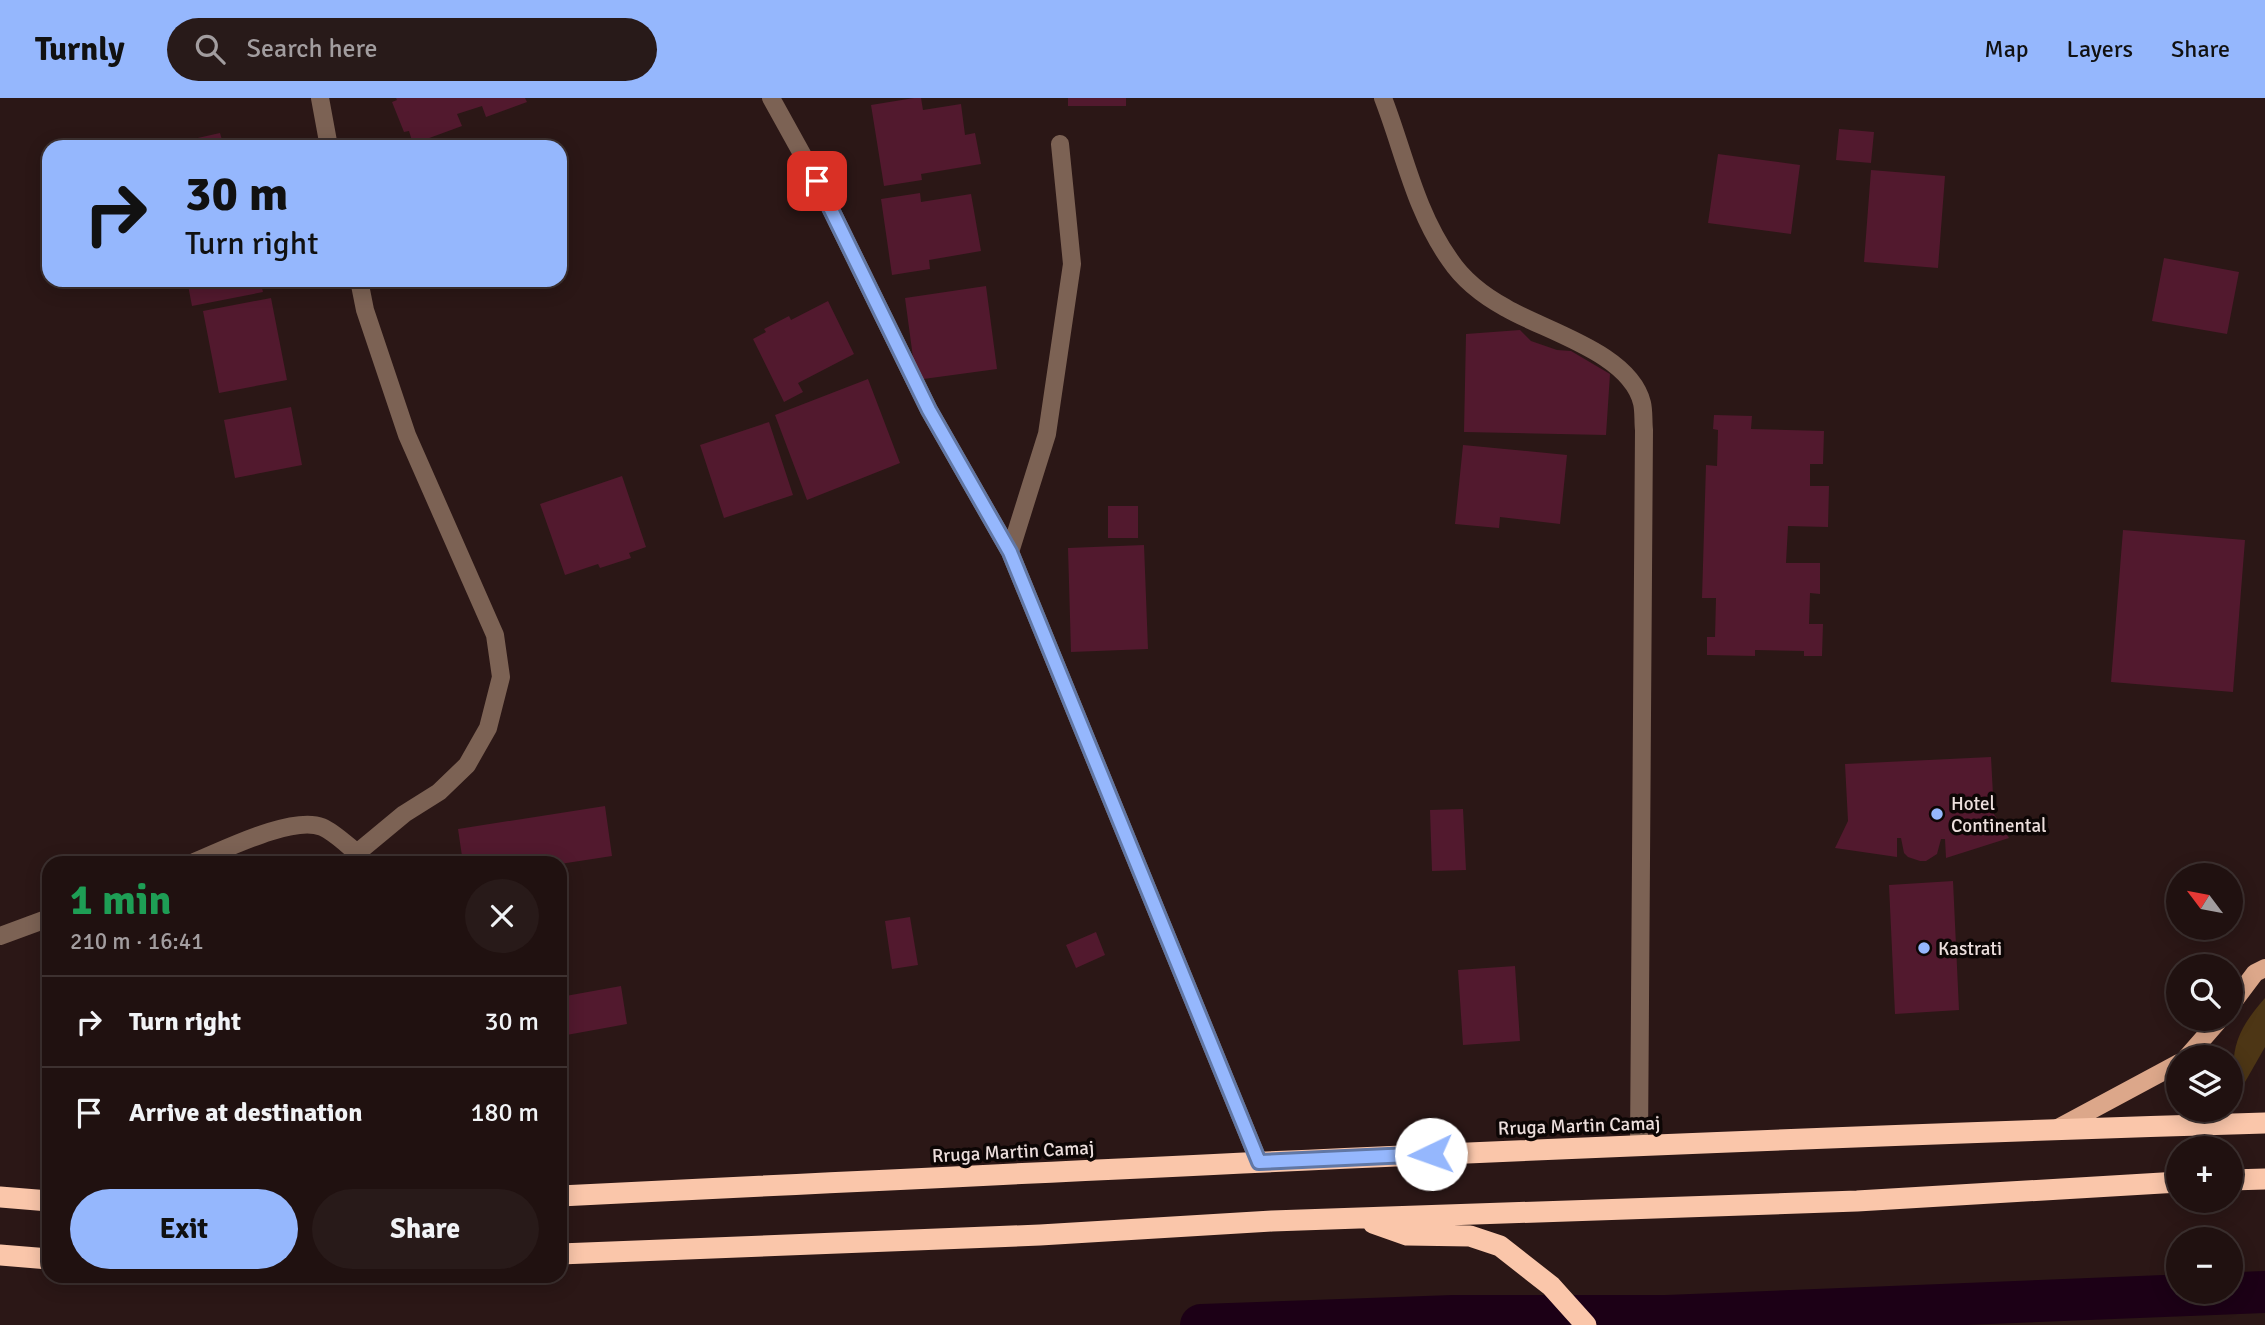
<!DOCTYPE html>
<meta charset="utf-8">
<style>
body{margin:0;font-family:Signika,sans-serif;background:#281a19;color:#f1f3f6;height:100vh;display:flex;flex-direction:column;font-size:26px;white-space:nowrap}
*{box-sizing:border-box;margin:0}
p{font-size:23px;color:#a29d9f}
.icon{flex:none;width:38px;height:38px;fill:none;stroke:currentColor;stroke-width:2;stroke-linecap:round;stroke-linejoin:round}
.map{position:relative;flex:1;overflow:hidden}
.details{position:absolute;left:42px;top:758px;width:525px;height:427px;display:flex;flex-direction:column;background:#201110;border-radius:21px;box-shadow:0 4px 18px #0003,0 0 0 2px #3d3130}
.details>*{flex:none}
.guide{position:absolute;left:42px;top:42px;width:525px;height:147px;border-radius:21px;box-shadow:0 4px 18px #0003,0 0 0 2px #3d3130;background:#95b7fd;color:#111;overflow:hidden}
.needle{width:46px;rotate:302deg}
.tools{position:absolute;left:2166px;top:765px;display:grid;gap:14px}
.tools a{display:grid;place-items:center;width:77px;height:77px;border-radius:50%;background:#201110;box-shadow:0 4px 18px #0003,0 0 0 2px #3d3130;font-size:35px}
.pin{position:absolute;display:grid;place-items:center;width:60px;height:60px;color:#fff;margin:-30px;border-radius:14px;box-shadow:0 4px 10px #0006}
.me{position:absolute;width:77px;margin:-38px;rotate:267deg;stroke-linejoin:round;filter:drop-shadow(0 0 5px #0008)}
.turn{display:flex;align-items:center;gap:24px;height:147px;padding:0 28px;font-size:32px}
.turn .icon{width:91px;height:91px;stroke-width:2.5}
.turn b{display:block;font-size:49px;line-height:60px}
.round{display:grid;place-items:center;flex:none;width:74px;height:74px;border-radius:37px;background:#281a19}
.summary{display:flex;align-items:center;justify-content:space-between;height:119px;padding:0 28px}
h1{font-size:42px;font-weight:800;line-height:52px;color:#1e9e55}
.cta{display:flex;gap:14px;margin-top:auto;padding:14px 28px}
.cta a{flex:1;height:80px;border-radius:42px;background:#95b7fd;color:#111;font-size:28px;font-weight:800;line-height:80px;text-align:center}
.cta a+a{background:#281a19;color:#f1f3f6}
ul{padding:0;list-style:none}
li{display:flex;align-items:center;gap:21px;height:91px;padding:0 28px;border-top:2px solid #3d3130}
li div{flex:1}
li b{display:block;font-size:26px}
li em{font-style:normal}
header{display:flex;align-items:center;gap:42px;box-sizing:border-box;height:98px;padding:0 35px;background:#95b7fd;color:#111}
header strong{font-size:33px}
nav{display:flex;gap:38px;margin-inline-start:auto;font-size:24px}
.search{width:490px;height:63px;background:#281a19;display:flex;align-items:center;gap:18px;box-sizing:border-box;padding:0 24px;border-radius:38px;color:#a29d9f;font-size:26px}
.map>svg:first-child{display:block}
</style>
<header>
<strong>Turnly</strong>
<div class="search"><svg class="icon" aria-label="search" viewBox="0 0 24 24"><circle cx="10" cy="10" r="6"/><path d="M15 15l6 6"/></svg>Search here</div>
<nav><a>Map</a><a>Layers</a><a>Share</a></nav>
</header>
<div class="map">
<svg width="2265" height="1227" viewBox="0 0 2265 1227">
<rect width="100%" height="100%" fill="#2b1716"/>
<path fill="#4d3615" d="M2265,900V949L2237,998C2228,954 2236,933 2265,900Z"/>
<g fill="none" stroke-linecap="round" stroke-linejoin="round">
<path stroke="#1c0016" stroke-width="42" d="M1201,1227L1453,1218H1666L2265,1194"/>
</g>
<path fill="#52192e" d="M396,0H525L527,4L486,19L482,8L457,16L462,28L413,46L409,33L404,34L392,4L397,2Z
M914,0H921L923,12L961,6L965,37L975,35L981,66L921,76L922,82L884,88L871,7Z
M1068,0H1126V8H1068Z
M1839,31L1874,34L1871,65L1836,62Z
M220,35L224,49H162V48Z
M1718,56L1800,67L1791,136L1708,125Z
M1871,72L1945,78L1938,170L1864,164Z
M920,95L921,104L971,96L981,153L929,162L930,171L892,177L881,101Z
M2164,160L2239,174L2227,236L2152,223Z
M187,182H260L263,194L192,208Z
M986,188L997,271L916,282L905,200Z
M271,200L287,282L219,295L203,213Z
M828,203L854,256L798,285L803,294L784,304L753,241L766,234L764,231L789,218L791,222Z
M1520,232L1531,243L1557,252L1571,253L1610,276L1606,337L1464,334L1466,236Z
M868,281L900,365L807,402L775,317Z
M291,309L302,367L235,380L224,322Z
M1714,317L1752,318L1751,331L1824,333L1823,366H1810V388H1829L1828,429L1788,428L1786,465H1820V496L1810,495L1809,526H1823L1822,558H1804V553L1755,552V558L1707,557V539H1715L1716,500H1702L1706,367L1717,368L1718,332L1713,331Z
M769,324L793,397L724,420L700,347Z
M1463,347L1567,357L1560,426L1500,419L1499,430L1455,426Z
M622,378L646,449L629,455L631,460L600,470L598,466L565,477L540,406Z
M1108,408H1138V440H1108Z
M2123,432L2245,442L2233,594L2111,584Z
M1144,447L1148,551L1071,554L1068,450Z
M1991,659L1994,716L2009,740L1946,760L1945,741H1941L1937,756L1926,763H1920L1908,759L1904,755L1901,740H1897V759L1835,750L1848,723L1845,666Z
M605,708L612,758L560,766L463,765L458,731Z
M1463,711L1466,772L1432,773L1430,712Z
M1953,783L1959,912L1895,916L1889,787Z
M910,819L918,867L892,871L885,823Z
M1096,834L1105,857L1076,870L1066,847Z
M1515,868L1520,943L1463,947L1458,872Z
M621,888L627,926L561,938L560,899Z"/>
<g fill="none" stroke-linecap="round" stroke-linejoin="round">
<path stroke="#7c6254" stroke-width="18" d="M320,0L329,49
M771,0L817,83L929,312L1010,454L1259,1064
M1383,0C1404,54 1415,113 1450,162C1464,183 1484,198 1506,210C1545,233 1630,255 1642,305C1644,313 1643,323 1644,332L1639,1048
M1010,454L1047,336L1072,166L1060,46
M192,765C222,753 292,717 322,729C334,734 347,747 357,755
M350,765L357,755L404,716L439,694L467,667L488,630L501,579L495,537L407,337L365,212L359,182
M0,838L49,820"/>
<path stroke="#dca78a" stroke-width="18" d="M2231,907L2255,875L2265,870
M2187,959L2221,920
M2058,1030L2179,965"/>
<path stroke="#fac6aa" stroke-width="21" d="M2231,1082L2265,1081
M560,1098C1128,1070 1696,1042 2265,1025
M0,1099L49,1103
M1373,1125L1407,1137L1470,1138L1500,1148L1551,1188L1586,1227
M560,1156L1040,1137L1272,1123L1857,1103L2179,1084
M0,1157L49,1161"/>
</g>
<g fill="none" stroke-linecap="round" stroke-linejoin="round">
<g stroke="#6177a4" stroke-width="18">
<path id="route" d="M817,83L929,312L1010,454L1259,1064L1431,1056"/>
</g>
<use href="#route" stroke="#95b7fd" stroke-width="12"/>
</g>
<g fill="#95b7fd" stroke="#0d0605" stroke-width="2.5">
<circle cx="1937" cy="716" r="7"/>
<circle cx="1924" cy="850" r="7"/>
</g>
<g text-anchor="middle" stroke-width="7" stroke-linejoin="round" paint-order="stroke">
<g font-size="19" fill="#ecdedc" stroke="#0d0605" text-anchor="start">
<text x="1951" y="712">Hotel<tspan x="1951" dy="22">Continental</tspan></text>
<text x="1938" y="857">Kastrati</text>
</g>
<g font-size="19" fill="#ecdedc" stroke="#0d0605">
<text transform="translate(1579 1027) rotate(-2)" y="7">Rruga Martin Camaj</text>
<text transform="translate(1013 1053) rotate(-3)" y="7">Rruga Martin Camaj</text>
</g>
</g>
</svg>
<div class="tools">
<a><svg class="needle" viewBox="-14 -14 28 28"><path d="M0-13l5 13h-10z" fill="#e53935"/><path d="M0 13l5-13h-10z" fill="#a29d9f"/></svg></a>
<a><svg class="icon" aria-label="search" viewBox="0 0 24 24"><circle cx="10" cy="10" r="6"/><path d="M15 15l6 6"/></svg></a>
<a><svg class="icon" aria-label="layers" viewBox="0 0 24 24"><path d="M12 4l9 5-9 5-9-5zM3 14l9 5 9-5"/></svg></a>
<a>+</a>
<a>−</a>
</div>
<div class="pin" style="left:817px;top:83px;background:#d93025"><svg class="icon" aria-label="arrive" viewBox="0 0 24 24"><path d="M6 21V4h12l-3 4 3 4H6"/></svg></div>
<svg class="me" style="left:1431px;top:1056px" viewBox="-20 -20 40 40"><circle r="19" fill="#fff"/><path d="M0-13L10 11 0 6-10 11z" fill="#95b7fd"/></svg>
<div class="guide">
<div class="turn"><svg class="icon" aria-label="right" viewBox="0 0 24 24"><path d="M7 20v-9h11M14 6l5 5-5 5"/></svg><div><b>30 m</b>Turn right</div></div>
</div>
<section class="details">
<div class="summary"><div><h1>1 min</h1><p>210 m · 16:41</p></div><a class="round"><svg class="icon" aria-label="close" viewBox="0 0 24 24"><path d="M6 6l12 12M18 6L6 18"/></svg></a></div>
<ul>
<li><svg class="icon" aria-label="right" viewBox="0 0 24 24"><path d="M7 20v-9h11M14 6l5 5-5 5"/></svg><div><b>Turn right</b></div><em>30 m</em></li>
<li><svg class="icon" aria-label="arrive" viewBox="0 0 24 24"><path d="M6 21V4h12l-3 4 3 4H6"/></svg><div><b>Arrive at destination</b></div><em>180 m</em></li>
</ul>
<div class="cta"><a>Exit</a><a>Share</a></div>
</section>
</div>
